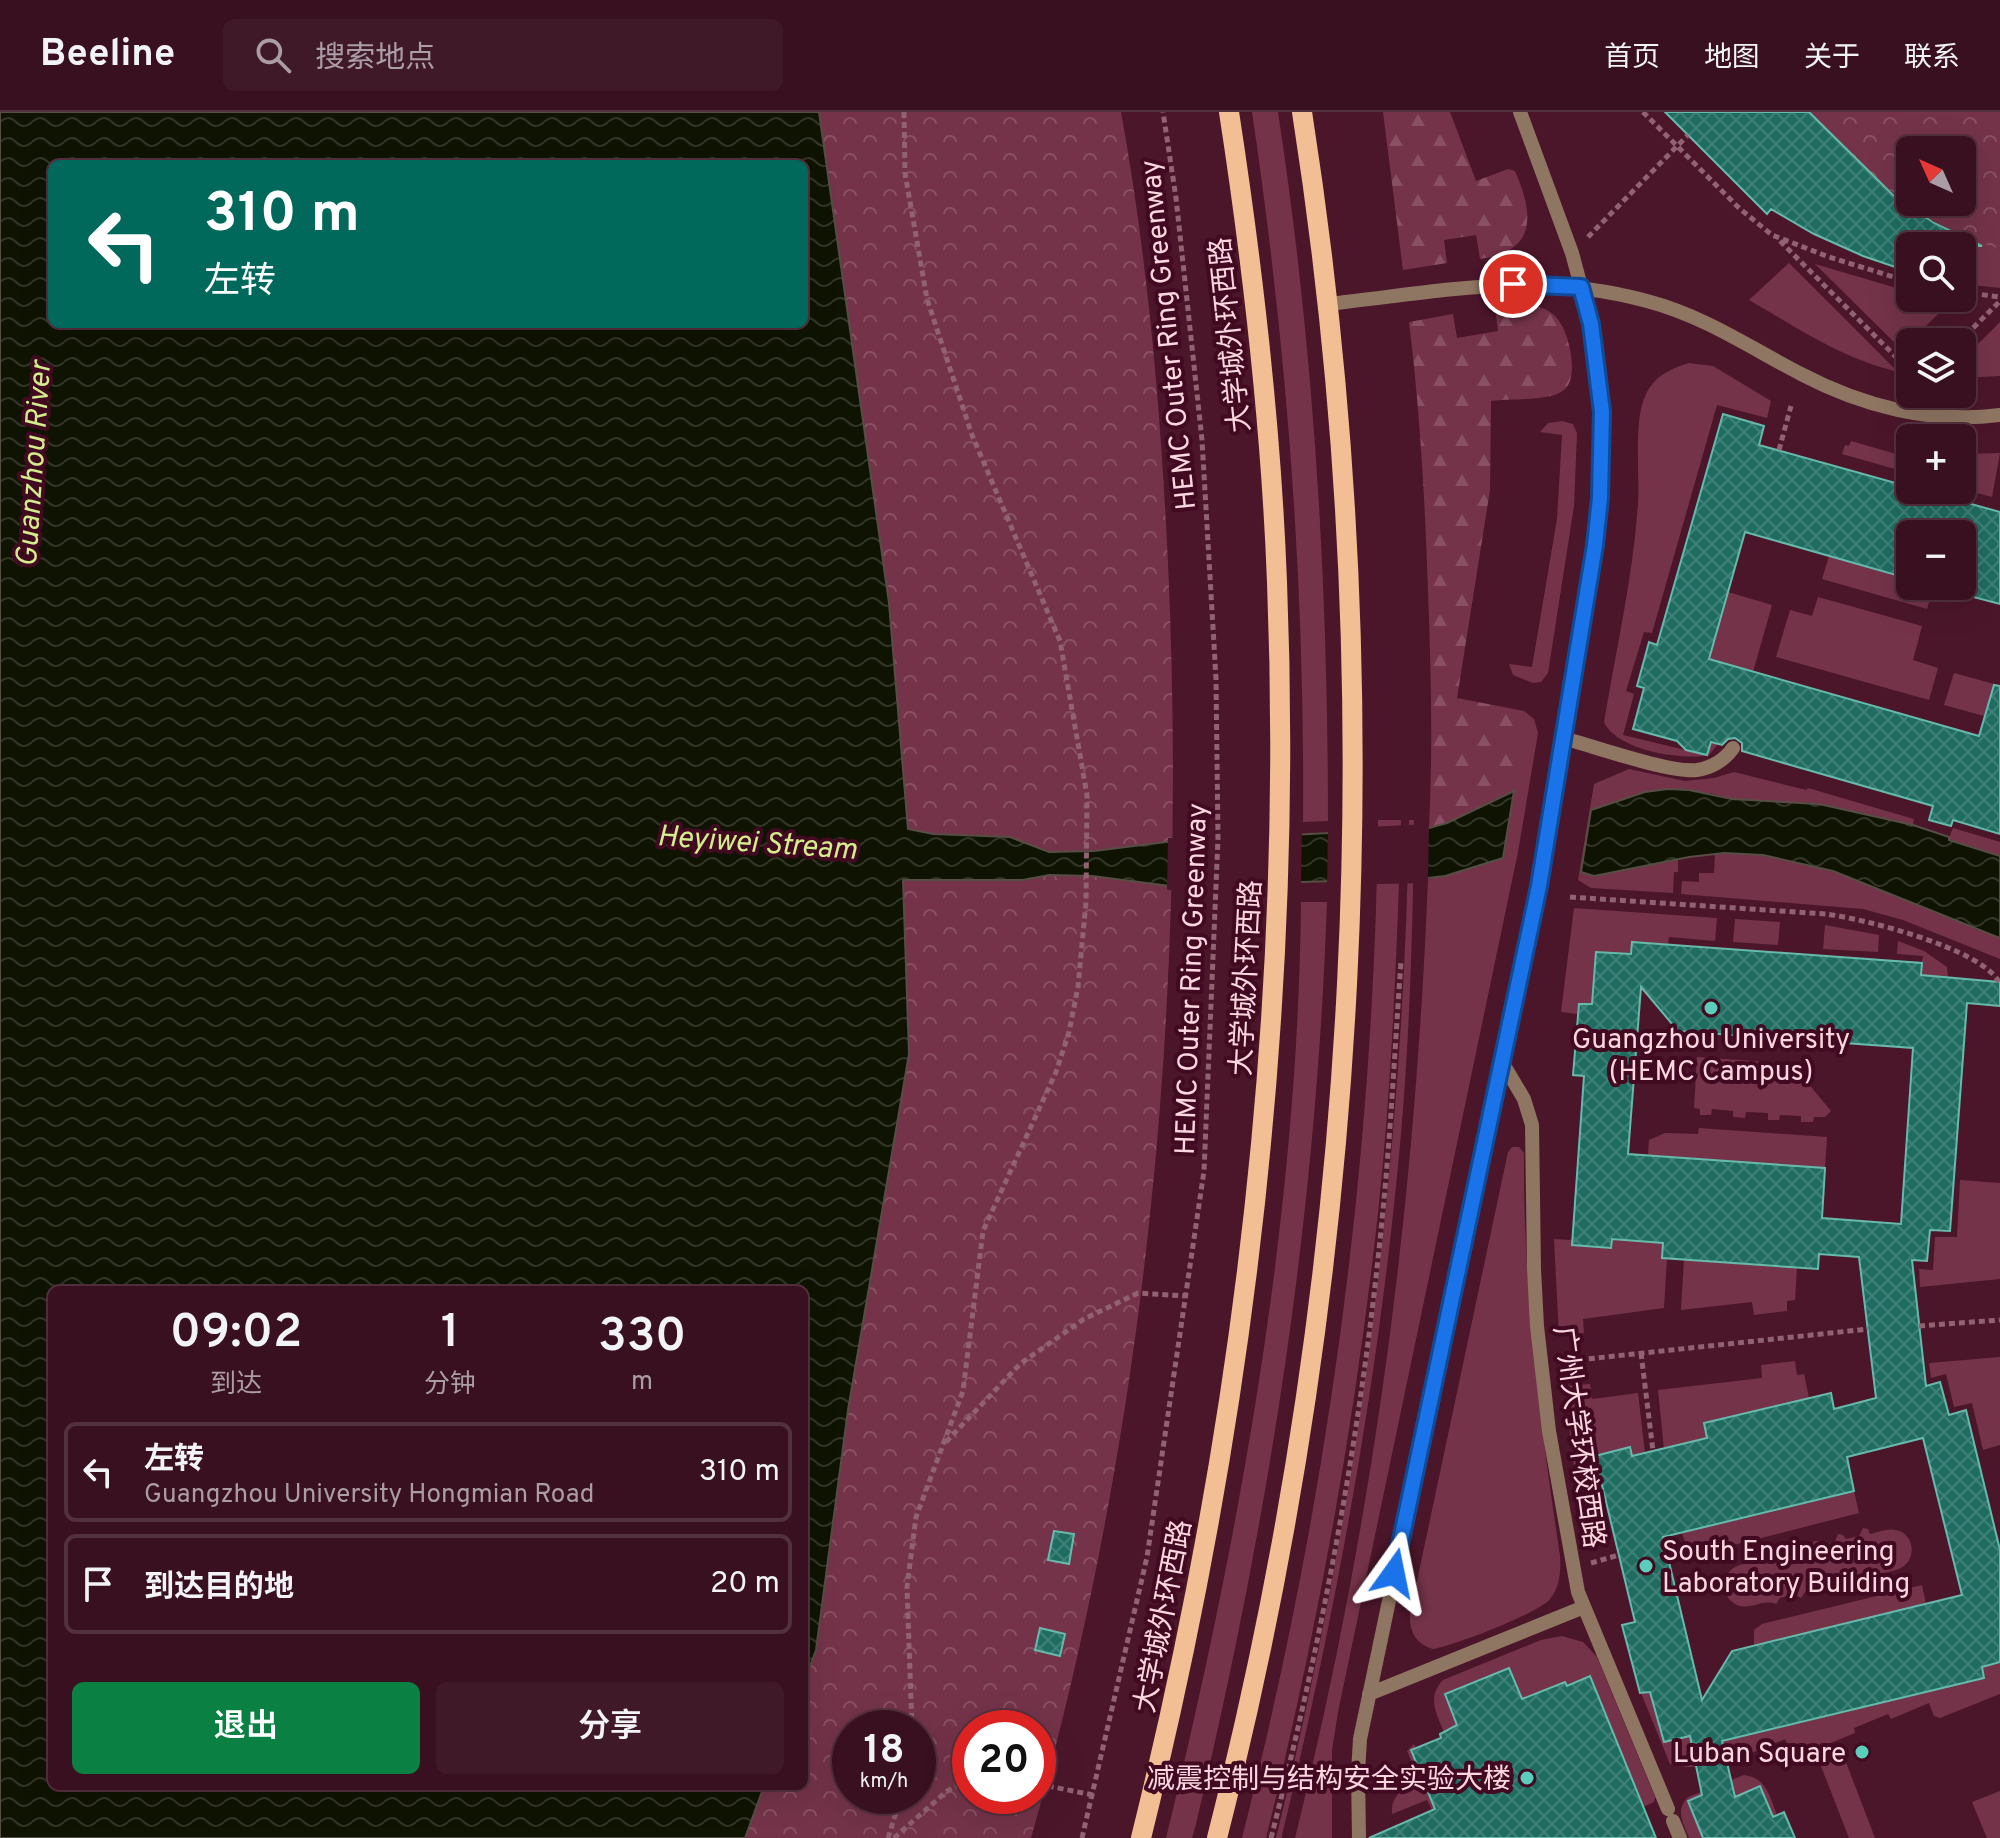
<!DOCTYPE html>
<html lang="zh">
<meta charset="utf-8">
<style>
body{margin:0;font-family:Overpass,"Noto Sans SC",sans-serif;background:#401929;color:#f1f3f6;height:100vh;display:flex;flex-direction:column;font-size:30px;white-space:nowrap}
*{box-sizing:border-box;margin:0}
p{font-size:26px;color:#ab9da5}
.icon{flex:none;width:44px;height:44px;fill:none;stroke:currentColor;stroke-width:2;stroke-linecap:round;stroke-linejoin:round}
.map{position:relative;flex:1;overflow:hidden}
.drawer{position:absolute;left:48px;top:1174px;width:760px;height:504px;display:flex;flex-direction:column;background:#391020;border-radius:12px;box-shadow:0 8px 32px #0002,0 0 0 2px #53303e}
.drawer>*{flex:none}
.banner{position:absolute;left:48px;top:48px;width:760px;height:168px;border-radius:12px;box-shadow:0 8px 32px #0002,0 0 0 2px #53303e;background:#00695c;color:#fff;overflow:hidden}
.needle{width:52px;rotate:315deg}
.controls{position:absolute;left:1896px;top:24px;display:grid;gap:16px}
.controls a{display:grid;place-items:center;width:80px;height:80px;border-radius:12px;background:#391020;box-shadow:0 8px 32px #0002,0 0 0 2px #53303e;font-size:40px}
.speed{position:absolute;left:832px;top:1598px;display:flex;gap:16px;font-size:40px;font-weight:700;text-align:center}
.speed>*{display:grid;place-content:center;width:104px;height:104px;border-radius:50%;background:#391020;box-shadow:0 8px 32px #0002,0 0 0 2px #53303e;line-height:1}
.speed small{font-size:20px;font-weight:400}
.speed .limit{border:12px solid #d22;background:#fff;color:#111}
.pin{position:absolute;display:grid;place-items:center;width:68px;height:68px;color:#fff;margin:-34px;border:4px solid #fff;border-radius:50%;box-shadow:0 2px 8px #0007}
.me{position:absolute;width:88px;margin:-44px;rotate:12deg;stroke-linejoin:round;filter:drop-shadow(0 0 6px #0008)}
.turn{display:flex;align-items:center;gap:28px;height:168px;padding:0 24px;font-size:36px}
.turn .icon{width:104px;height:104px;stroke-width:2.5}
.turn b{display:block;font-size:56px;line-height:68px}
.eta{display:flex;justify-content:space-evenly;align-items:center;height:136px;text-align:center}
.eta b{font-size:48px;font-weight:600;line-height:56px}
.cta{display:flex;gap:16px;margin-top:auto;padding:16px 24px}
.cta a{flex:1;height:92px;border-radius:12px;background:#0b8043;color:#fff;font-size:32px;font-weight:600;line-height:92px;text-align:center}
.cta a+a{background:#401929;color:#f1f3f6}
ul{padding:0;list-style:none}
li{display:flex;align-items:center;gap:24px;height:100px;margin:0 16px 12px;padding:0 8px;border:4px solid #53303e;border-radius:12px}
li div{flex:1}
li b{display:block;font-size:30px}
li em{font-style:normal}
header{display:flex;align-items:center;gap:48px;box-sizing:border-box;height:112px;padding:0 40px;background:#391020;border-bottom:2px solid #53303e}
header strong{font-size:38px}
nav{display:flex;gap:44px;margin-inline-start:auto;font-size:28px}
.search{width:560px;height:72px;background:#401929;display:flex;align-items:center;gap:20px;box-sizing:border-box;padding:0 28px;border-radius:12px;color:#ab9da5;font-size:30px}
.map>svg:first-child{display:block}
</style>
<header>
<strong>Beeline</strong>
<div class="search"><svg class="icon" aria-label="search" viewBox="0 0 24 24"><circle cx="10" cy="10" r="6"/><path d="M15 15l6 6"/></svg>搜索地点</div>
<nav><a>首页</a><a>地图</a><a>关于</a><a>联系</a></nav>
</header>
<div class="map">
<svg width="2000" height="1726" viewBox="0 0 2000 1726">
<defs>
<pattern id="forest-firs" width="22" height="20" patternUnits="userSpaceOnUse" patternTransform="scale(2)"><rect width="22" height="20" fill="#743349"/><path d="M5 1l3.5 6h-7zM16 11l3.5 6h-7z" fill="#895063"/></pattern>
<pattern id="park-crowns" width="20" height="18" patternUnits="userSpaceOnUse" patternTransform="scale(2)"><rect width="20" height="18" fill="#743349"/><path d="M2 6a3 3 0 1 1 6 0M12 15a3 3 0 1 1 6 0" fill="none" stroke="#895063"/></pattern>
<pattern id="water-waves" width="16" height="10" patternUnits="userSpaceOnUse" patternTransform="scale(2)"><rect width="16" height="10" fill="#0f1301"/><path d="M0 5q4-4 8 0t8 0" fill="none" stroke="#333526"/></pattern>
<pattern id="building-cross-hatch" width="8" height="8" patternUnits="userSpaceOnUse" patternTransform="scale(2)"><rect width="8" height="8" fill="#1f6d61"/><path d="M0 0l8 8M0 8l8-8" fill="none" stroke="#408177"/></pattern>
</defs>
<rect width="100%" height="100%" fill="#4c162a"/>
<path fill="#743349" d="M1252,0H1278C1314,236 1328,471 1328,709L1303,710C1305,472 1287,236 1252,0Z
M1974,128L2000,137V176L1964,172Z
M1789,151L1898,260C1837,244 1802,218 1749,188Z
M1815,152L1910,180V186L1952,188L1902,238Z
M2000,210V264L1962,266V248Z
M1689,251L1713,254L1771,289L1767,306L1717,293L1652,521L1644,520L1626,579L1634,582L1623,623L1706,643L1711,630L1718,632L1709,643C1682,649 1616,638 1604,610C1616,538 1633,465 1638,392C1640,362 1633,308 1646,282C1655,264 1670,257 1689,251Z
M1562,309L1573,312L1577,321L1574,394L1548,561L1541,570L1533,571L1513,563L1509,552L1532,555L1557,407L1562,323L1540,320L1548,311Z
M1851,329L1910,346L1909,361L1842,342L1845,333L1849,334Z
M2000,341L1992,385L1962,377V342Z
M1829,444L1910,467V474H1934L1927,497L1822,467Z
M1728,480L1772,493L1753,560L1709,547Z
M1818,485L1922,514L1913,548L1938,556L1929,588L1776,545L1790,498L1812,504Z
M1954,561L1994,572L1984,604L1944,593Z
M1524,599L1534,607L1538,621L1518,740L1338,1600L1332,1638V1726H1295C1374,1408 1415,1094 1428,767L1445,764L1503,746Z
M1629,657L1685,669L1714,666L1734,660L1806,678L1808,676L1914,707L1913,713L1819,692L1732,687L1710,681L1581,759L1594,764L1678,746V760H1674L1673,781L1591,776L1578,768L1594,672Z
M1378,708H1401C1397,839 1392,971 1378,1101C1355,1312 1317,1520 1266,1726H1242C1327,1393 1374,1052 1378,708Z
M1409,708H1414C1413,813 1410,917 1401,1022C1380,1258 1338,1492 1282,1723V1726H1276C1359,1392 1403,1052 1409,708Z
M1953,716L2000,730V744L1948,728Z
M1749,741C1836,751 1920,794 2000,826V847L1903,808L1863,797L1681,782L1682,769L1699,770V761H1714L1715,742Z
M1301,790H1327C1316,1107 1269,1405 1196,1712L1192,1726H1166C1240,1424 1298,1102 1301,790Z
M1574,796L1717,806L1715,829L1669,825L1668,832L1632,830L1631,842L1596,840L1592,892H1579L1578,902L1561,900Z
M1735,807L1780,810L1778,833L1733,830Z
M1825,813L1879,823L1878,840L1823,837Z
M1898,829L1924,839L1947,855L1948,866L1919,863L1923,844L1897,842Z
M1697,945L1792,952L1831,999L1825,1005H1814L1813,1010H1801V1004L1780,1003L1779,1008H1768V1001L1746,1000L1745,1006L1733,1005V999L1712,997L1711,1003H1700V997L1694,996Z
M1699,1016L1827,1025L1825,1056L1653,1043L1626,1078L1628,1042L1648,1043L1649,1028L1665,1021L1698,1022Z
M1512,1035H1519L1524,1041C1523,1177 1540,1310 1560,1444C1561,1459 1560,1475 1550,1487C1539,1501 1453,1534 1433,1537C1416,1532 1409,1520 1410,1502L1508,1040Z
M1960,1068L2000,1071V1167L1920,1175L1919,1157L1933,1158L1935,1125H1957Z
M1554,1127L1572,1128V1133L1610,1136L1612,1127L1663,1131L1662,1145L1667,1146L1664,1196L1583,1207L1584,1221L1559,1224Z
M1684,1147L1797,1156L1795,1188L1787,1189V1199L1754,1203L1752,1190L1681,1198Z
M2000,1245V1333L1983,1338L1972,1291L1954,1295L1946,1262L1931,1266L1929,1251Z
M1795,1249L1797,1263L1804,1262L1809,1286L1704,1311L1707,1326L1664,1337L1658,1278L1762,1266L1761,1253Z
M1590,1272L1592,1287L1638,1281L1645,1341L1632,1344L1630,1335L1595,1344L1602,1373L1580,1378L1573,1349L1565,1274Z
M1854,1379L1859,1401L1710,1439L1691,1437L1686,1433L1682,1421Z
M1863,1416L1868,1417L1870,1422C1878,1420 1888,1416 1896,1418C1913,1421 1917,1444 1904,1454C1897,1459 1887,1460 1879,1462L1875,1468L1868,1464L1854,1468L1849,1474L1843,1471L1830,1474L1825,1481L1819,1476L1805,1480L1801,1486L1794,1482L1780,1486L1776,1492C1762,1487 1754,1497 1740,1494C1724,1490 1719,1469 1731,1458C1738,1451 1752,1451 1761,1448L1763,1441L1768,1440L1772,1445L1786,1442L1787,1437L1791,1434L1797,1439L1811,1436L1814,1429H1819L1822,1434L1835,1430L1838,1422L1843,1423L1846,1427L1859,1424Z
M1922,1473L1926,1492L1754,1534V1518L1762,1512Z
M1562,1524L1583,1530L1597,1545L1655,1685L1654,1690L1643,1695L1590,1564L1567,1574L1565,1570L1444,1620C1436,1601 1427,1585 1443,1568L1541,1528Z
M2000,1550V1582L1940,1606L1934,1604L1929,1591L1891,1607L1888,1602L1854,1616L1855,1621L1826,1633L1827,1636L1794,1647L1785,1627C1747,1642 1711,1663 1670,1652L1641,1581L1652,1578L1696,1622L1700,1635L1984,1566L1981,1555Z
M1414,1632L1416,1636L1411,1639L1435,1697L1432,1698L1427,1688L1392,1702C1391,1682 1403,1677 1420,1670L1407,1639Z
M1844,1645L1875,1726H1849L1821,1654Z
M1744,1663C1766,1665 1770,1685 1777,1703L1771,1705L1760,1674L1693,1702L1705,1726H1689C1683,1711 1675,1698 1688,1685Z
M2000,1679V1726H1987L1972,1690Z"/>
<path fill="url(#forest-firs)" d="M1383,0H1450L1476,69L1508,57L1515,59C1534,102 1537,140 1480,147L1476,123L1444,128L1447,151L1403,158Z
M1515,193C1530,193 1543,193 1555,204C1569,217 1580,265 1564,278C1549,290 1510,286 1491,289L1490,378L1457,586L1524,599L1515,674L1514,679L1447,711L1429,716C1433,636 1431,557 1428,478C1425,388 1420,299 1409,210L1453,202L1457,226L1498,219L1495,196Z"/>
<path fill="url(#park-crowns)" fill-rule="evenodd" d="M819,0H1121C1148,149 1161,301 1168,452C1188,879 1148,1314 1031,1726H745L764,1674H804V1570L816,1538L848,1298L909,942L902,767L908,717L889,491ZM850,1616H918V1684H850ZM970,1616H1038V1684H970Z
M1809,0H2000V137C1911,111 1871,62 1809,0ZM1910,38H1962V90H1910Z"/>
<path fill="url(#water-waves)" stroke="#564e44" stroke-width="2" fill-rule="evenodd" d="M0,0H819L889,491L908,717L933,722L1010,725L1049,740L1094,739L1174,729L1429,716L1447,711L1514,679L1503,746L1445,764L1428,766L1170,774L1092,764L1049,763L1023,768H903L909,942L848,1298L816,1538L804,1570V1178H52V1674H764L745,1726H0ZM52,52H804V212H52Z
M1668,677L1689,678L1732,687L1819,692L1913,713L1949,725V728L2000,744V826L1833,759L1763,743L1724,741L1689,745L1594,764L1581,760L1591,698L1645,680Z"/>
<path fill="#4c162a" d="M1429,712L1428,771L1327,773L1328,717Z
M1302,718L1301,774L1167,778L1168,726Z"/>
<path fill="url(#building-cross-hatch)" stroke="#67baab" stroke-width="2" fill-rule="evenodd" d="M1665,0H1809L1893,83L1934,111L1982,134H1910V160L1863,144L1814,122L1771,97L1767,102Z
M1723,302L1764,314L1759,333L1910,375V378H1921L2000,400V492L1962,482V422H1910V467L1745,420L1709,547L1979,624L1994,573L2000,574V722L1953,708L1951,714L1929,708L1933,694L1742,639V631L1735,626L1728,627L1722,633L1711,630L1707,643L1686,638L1677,629L1633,617L1644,576L1637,574L1649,530L1657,533Z
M1632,830L1922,851L1921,863L2000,870V894L1967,891L1950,1119L1930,1118L1927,1149L1912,1148L1926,1274L1940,1270L1949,1303L1966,1298L2000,1438V1550L1982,1555L1984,1566L1722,1629L1735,1685L1760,1674L1773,1705L1784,1700L1795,1726H1703L1688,1689L1702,1683L1690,1624L1664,1630L1650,1580L1640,1581L1622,1513L1635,1510L1595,1344L1630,1335L1632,1344L1707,1326L1704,1311L1831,1281L1834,1297L1876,1286L1859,1145L1819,1142L1818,1157L1662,1146L1663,1131L1612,1127L1611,1136L1572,1133L1584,964L1573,963L1579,892H1592L1596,840L1631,842ZM1641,875L1678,919L1913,936L1901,1112L1822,1106L1825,1056L1628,1042ZM1923,1326L1962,1483L1732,1539L1702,1588L1663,1425L1854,1379L1847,1345Z
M1054,1419L1074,1422L1069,1452L1048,1448Z
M1040,1516L1065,1522L1060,1544L1035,1538Z
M1509,1556L1522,1587L1565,1570L1567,1574L1590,1564L1656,1726H1369L1435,1697L1411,1638L1441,1626L1440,1622L1457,1613L1445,1582Z"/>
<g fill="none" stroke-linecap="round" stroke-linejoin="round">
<path stroke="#916271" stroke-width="5" stroke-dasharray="6 4" stroke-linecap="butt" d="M904,0L905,61L927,187L972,323L1060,529L1087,683L1086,790L1078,875L1069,920L1056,960L983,1119L963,1279L916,1405L907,1475L912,1616
M1643,0L1739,96L1772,123L1829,145L1910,170
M1588,125L1688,23
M1780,129L1910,259
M1962,180L2000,185
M1959,230L2000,189
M1779,338L1791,294
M1570,785L1826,802C1865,807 1980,836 1999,870
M1919,1214L2000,1208
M1641,1241L1653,1339
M1559,1250L1868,1217
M946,1330L1020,1252L1084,1207L1138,1181L1185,1184
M1664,1430L1675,1427
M1591,1451L1619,1443
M1038,1672L1093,1683
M888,1726L901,1684
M894,1726L947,1679L970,1668
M1082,1726L1147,1445L1204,1059L1218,726L1216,567L1202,328L1176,86L1163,0
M1271,1726C1324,1521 1363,1309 1383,1098C1391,1016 1395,933 1401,850"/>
<path stroke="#8f7662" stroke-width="14" d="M1327,192C1440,180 1535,158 1647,189C1704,204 1749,235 1801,262C1862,294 1931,312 2000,303
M1563,626C1593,634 1669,661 1697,658C1711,656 1725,648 1733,636
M1502,950L1524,987L1532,1013L1534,1157L1537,1214L1549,1319L1578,1480L1668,1697
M1369,1582L1584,1495
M1673,1709L1680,1726
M1359,1726L1358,1660L1360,1627L1539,774L1600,386L1602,300L1591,212L1572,141L1520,0"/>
<path stroke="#f2bf95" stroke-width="20" d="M1141,1726C1243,1315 1294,894 1277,470C1271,312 1253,156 1229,0
M1217,1726C1361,1163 1392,574 1302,0"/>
</g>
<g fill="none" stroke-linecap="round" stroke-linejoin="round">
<g stroke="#114b97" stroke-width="20">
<path id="route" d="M1394,1461L1539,774L1595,433L1600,386L1602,300L1591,212L1581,175L1513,172"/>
</g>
<use href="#route" stroke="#1a73e8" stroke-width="14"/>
</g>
<g fill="#5bcebb" stroke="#410a20" stroke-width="3">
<circle cx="1711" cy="896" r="8"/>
<circle cx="1646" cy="1454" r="8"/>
<circle cx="1862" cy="1640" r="8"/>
<circle cx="1527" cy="1666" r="8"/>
</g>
<g text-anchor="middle" stroke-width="8" stroke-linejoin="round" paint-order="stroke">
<g font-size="28" fill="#fcd7e0" stroke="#410a20">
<text transform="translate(1167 223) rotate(-96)" y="10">HEMC Outer Ring Greenway</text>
<text transform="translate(1229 223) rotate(-96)" y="10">大学城外环西路</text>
<text transform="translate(1245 866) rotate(-87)" y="10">大学城外环西路</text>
<text transform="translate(1190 867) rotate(-88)" y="10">HEMC Outer Ring Greenway</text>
<text transform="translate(1580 1325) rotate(82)" y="10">广州大学环校西路</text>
<text transform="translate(1162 1504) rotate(-79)" y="10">大学城外环西路</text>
</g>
<g font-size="28" fill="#fcd7e0" stroke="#410a20" text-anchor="end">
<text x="1711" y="936" text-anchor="middle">Guangzhou University<tspan x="1711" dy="32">(HEMC Campus)</tspan></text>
<text x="1662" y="1448" text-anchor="start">South Engineering<tspan x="1662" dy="32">Laboratory Building</tspan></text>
<text x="1846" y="1650">Luban Square</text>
<text x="1511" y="1676">减震控制与结构安全实验大楼</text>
</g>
<g font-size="30" font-style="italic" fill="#d4ed8c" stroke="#410a20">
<text transform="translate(33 352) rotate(-86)" y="10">Guanzhou River</text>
<text transform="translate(757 730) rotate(4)" y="10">Heyiwei Stream</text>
</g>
</g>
</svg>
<div class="controls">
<a><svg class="needle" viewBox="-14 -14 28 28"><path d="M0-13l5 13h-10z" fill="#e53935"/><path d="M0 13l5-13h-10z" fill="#ab9da5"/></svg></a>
<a><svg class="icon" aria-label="search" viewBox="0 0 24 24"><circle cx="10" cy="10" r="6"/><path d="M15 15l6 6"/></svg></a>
<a><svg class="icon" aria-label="layers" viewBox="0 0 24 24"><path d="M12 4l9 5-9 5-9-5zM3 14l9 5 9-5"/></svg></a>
<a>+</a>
<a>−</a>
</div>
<div class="speed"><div>18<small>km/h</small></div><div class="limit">20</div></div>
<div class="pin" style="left:1513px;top:172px;background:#d93025"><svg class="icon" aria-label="arrive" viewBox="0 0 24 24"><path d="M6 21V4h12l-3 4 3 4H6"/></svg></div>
<svg class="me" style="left:1394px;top:1461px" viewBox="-20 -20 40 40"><path d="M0-17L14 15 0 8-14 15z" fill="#1a73e8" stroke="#fff" stroke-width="4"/></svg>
<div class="banner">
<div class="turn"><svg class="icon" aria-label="left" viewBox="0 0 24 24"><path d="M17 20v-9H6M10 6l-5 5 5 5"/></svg><div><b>310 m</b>左转</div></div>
</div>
<section class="drawer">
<div class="eta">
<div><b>09:02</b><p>到达</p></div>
<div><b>1</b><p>分钟</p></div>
<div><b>330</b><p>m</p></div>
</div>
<ul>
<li><svg class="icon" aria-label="left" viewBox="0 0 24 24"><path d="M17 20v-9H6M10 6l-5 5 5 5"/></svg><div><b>左转</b><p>Guangzhou University Hongmian Road</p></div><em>310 m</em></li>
<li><svg class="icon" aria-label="arrive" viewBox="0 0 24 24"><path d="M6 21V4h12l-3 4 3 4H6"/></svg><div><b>到达目的地</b></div><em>20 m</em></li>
</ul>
<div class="cta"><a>退出</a><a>分享</a></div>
</section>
</div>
